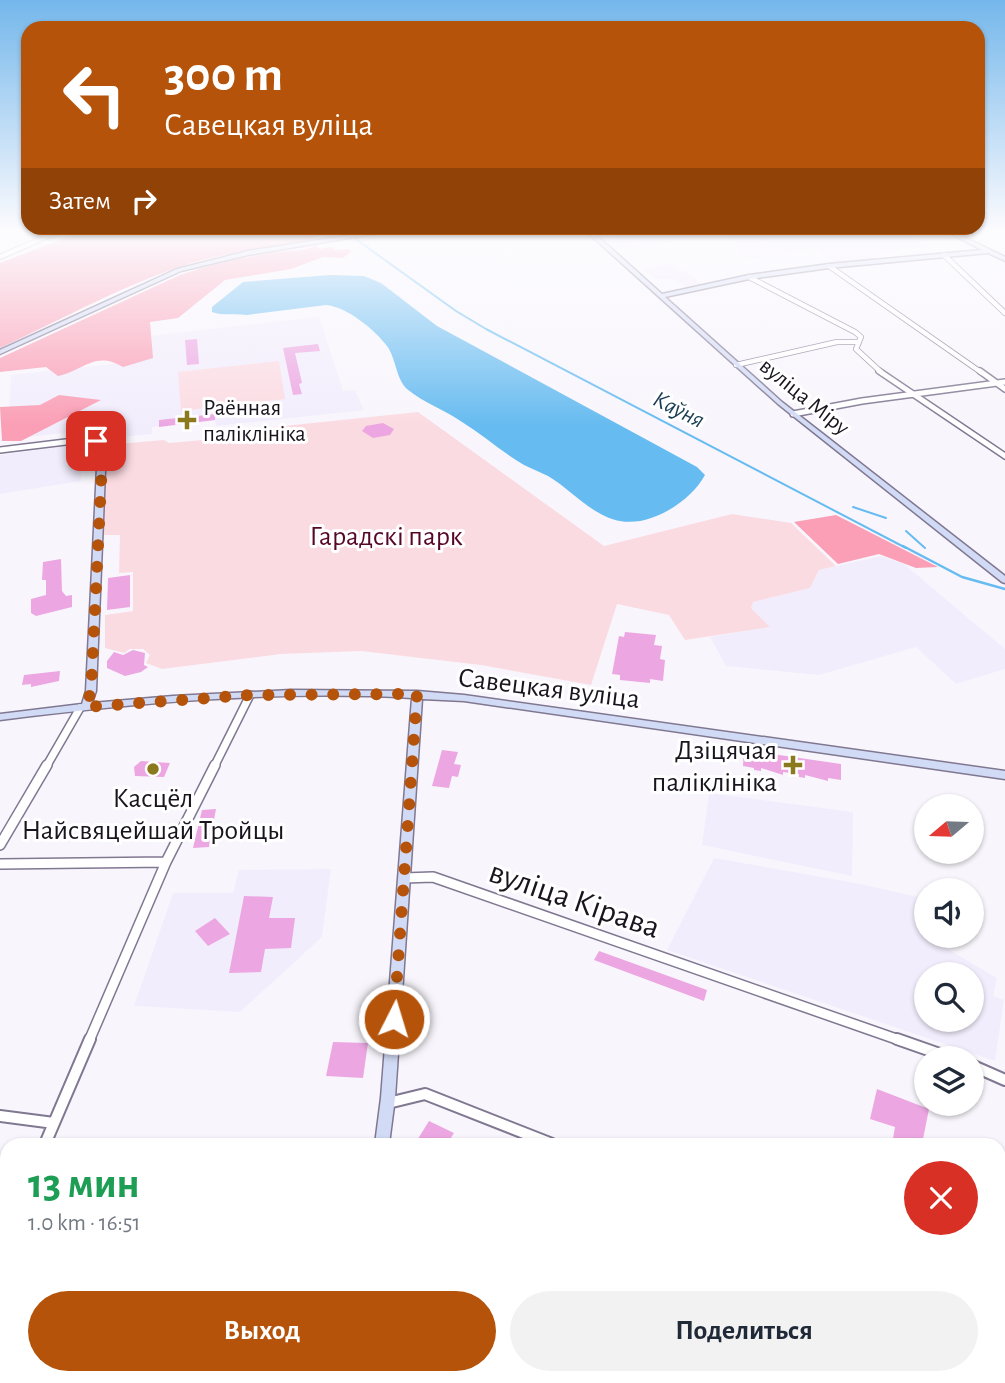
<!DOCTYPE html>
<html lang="ru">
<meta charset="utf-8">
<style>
body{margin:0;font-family:"Alegreya Sans",sans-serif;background:#f2f2f3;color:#1f2937;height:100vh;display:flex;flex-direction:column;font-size:26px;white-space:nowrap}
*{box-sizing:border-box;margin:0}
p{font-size:23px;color:#747a83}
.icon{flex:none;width:38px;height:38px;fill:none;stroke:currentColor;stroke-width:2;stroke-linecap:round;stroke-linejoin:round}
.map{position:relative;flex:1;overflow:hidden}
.side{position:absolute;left:0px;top:1138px;width:1006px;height:247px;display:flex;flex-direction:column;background:#fff;border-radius:21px 21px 0 0;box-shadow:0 2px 5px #0004}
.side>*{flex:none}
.hud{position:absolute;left:21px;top:21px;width:964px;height:214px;border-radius:21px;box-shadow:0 2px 5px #0004;background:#b45309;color:#fff;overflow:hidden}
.needle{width:46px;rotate:251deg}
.buttons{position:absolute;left:914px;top:794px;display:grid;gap:14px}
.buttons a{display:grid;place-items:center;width:70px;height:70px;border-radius:50%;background:#fff;box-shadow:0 2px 5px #0004;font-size:35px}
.pin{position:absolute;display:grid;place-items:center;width:60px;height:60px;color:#fff;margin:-30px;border-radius:14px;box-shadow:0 4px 10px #0006}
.me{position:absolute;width:77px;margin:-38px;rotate:5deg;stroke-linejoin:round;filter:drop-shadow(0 0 5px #0008)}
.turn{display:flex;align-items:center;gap:24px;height:147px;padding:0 28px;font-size:32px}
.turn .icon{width:91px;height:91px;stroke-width:2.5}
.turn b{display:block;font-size:49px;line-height:60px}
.then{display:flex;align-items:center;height:66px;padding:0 28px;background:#0003;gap:14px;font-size:26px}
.round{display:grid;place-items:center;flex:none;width:74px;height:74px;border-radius:37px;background:#f2f2f3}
.headline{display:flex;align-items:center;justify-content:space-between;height:119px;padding:0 28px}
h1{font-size:42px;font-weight:700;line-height:52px;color:#1e9e55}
.button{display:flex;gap:14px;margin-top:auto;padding:14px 28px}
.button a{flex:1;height:80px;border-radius:42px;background:#b45309;color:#fff;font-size:28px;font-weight:700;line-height:80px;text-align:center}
.button a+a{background:#f2f2f3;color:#1f2937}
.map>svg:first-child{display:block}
</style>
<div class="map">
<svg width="1005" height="1383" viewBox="0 0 1005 1383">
<rect width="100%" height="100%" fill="#f8f6fc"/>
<path fill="#f2edfc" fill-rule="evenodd" d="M601,232H903L938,253L924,246L888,251L872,259L835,262L817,249L749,259L719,235L620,249Z
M672,264L673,265L703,284L687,288L674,279H655L643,269Z
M319,317L343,391L355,390L364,410L216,426L215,420L152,427V434L111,438V428L8,439L11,375L123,363L122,339Z
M83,444L81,481L0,494V455Z
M881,556L904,564L1005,649V669L956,684L916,647L819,675L726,666L710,637L769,627L751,608L753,602L810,588L819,570Z
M709,793L853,812L852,876L702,845Z
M714,858L861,884L926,899V936H946V948L997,978L993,996L1004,1000L995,1061L667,950ZM926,975H971V1020H926Z
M331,869L322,937L240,1012L134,1006L173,893H233L239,870Z
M91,1377H232L220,1383H89Z
M464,1377H539L551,1383H464Z"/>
<path fill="#fbdbe2" d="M279,361L285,399L181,411L178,372Z
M418,412L604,546L732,514L791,523L836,566L819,570L810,588L753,602L751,608L770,627L685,640L669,615L617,604L591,685L481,665L361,651L281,654L162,669L146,663L150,655L143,649H130L124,653L105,648V615L133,611V572L119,573L120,535H102L106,456L113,455L118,444L164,440L169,443L248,436L265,428Z"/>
<path fill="#fa9fb6" d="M81,232H331L329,236H317L315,239L302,243C265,249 228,252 192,263C126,283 63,319 0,348V263Z
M315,246L320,249L332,247L335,250L349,249L351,252L343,258L323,257L291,269L225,280L178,318L150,322L153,358L123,367C95,350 83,371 58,376L46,367L0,372V358L180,275C212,264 245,257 277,252C292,250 300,252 315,246Z
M59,395L101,400L21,441H2L0,407L40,405Z
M836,515L938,567L916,568L879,554L838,564L794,522Z"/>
<path fill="#66bbf0" d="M330,275L364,276L381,283L437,326L697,467L705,475C691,501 651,527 620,521C592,516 572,490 548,476C540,472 532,469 524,465C502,452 483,435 462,422C445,410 424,403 407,389C396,379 396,358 387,346C374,329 347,307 326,305L247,315C235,313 223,316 212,312V307L243,282Z"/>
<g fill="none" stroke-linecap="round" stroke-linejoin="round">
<path stroke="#66bbf0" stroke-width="2" d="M352,232L357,240L456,311L486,329L906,548
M853,507L886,518
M906,531L925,548"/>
<path stroke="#66bbf0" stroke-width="2.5" d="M903,546L962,577L1005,589"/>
</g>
<path fill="#eca7e2" d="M197,339L199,364L187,365L185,340Z
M318,344L320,351L295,353L302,383L299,384L302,394L293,395L283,348Z
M215,414V420L159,427V420Z
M383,423L394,429L390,435L373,438L362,431L366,426Z
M61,559L62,591L66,596L72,595V607L36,616L31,613V599L46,595V580H42L43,562Z
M130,575V607L107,610L108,578Z
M625,632L656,635L654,645L662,646L660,659L665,660L663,681L650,679V683L620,680V675L612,674L619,636L624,637Z
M133,650L145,653L144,665L148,667L141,672L125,676L107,668V661L114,652L123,655Z
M60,671L59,681L31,687V684L22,685L24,675Z
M442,750L458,752L454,764L461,765L458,777L452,776L449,788L432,786Z
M744,750L841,764V780L828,778V781L805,775V778L799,777V774L783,772V775L761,768V771L754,770V768L743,766Z
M141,761L170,763L164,777L135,776L134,767Z
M216,809L209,847L193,848L202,810Z
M244,896L273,897L269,918H295L291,948L265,949L261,972L229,973Z
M215,918L230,934L208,946L195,931Z
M599,951L707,990L704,1001L594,960Z
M333,1042L368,1043L363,1078L326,1076Z
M877,1089L929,1109L922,1144H892L895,1127L870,1119Z
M429,1121L454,1133L447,1144L416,1142Z"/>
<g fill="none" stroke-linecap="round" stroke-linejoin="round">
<g stroke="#807791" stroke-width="6">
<path id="street-far4" d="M944,255L1005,313
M0,257L57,232
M829,266L982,373
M749,277L855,332L861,337L856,349L882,373
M736,365L837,342H858"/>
</g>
<g stroke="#807791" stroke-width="8">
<path id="street-far3" d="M879,371L1005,456
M980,371L1005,389
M793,414L862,401L1005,382
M0,450L82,440"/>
</g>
<g stroke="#807791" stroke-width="10">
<path id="street-far2" d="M46,767L80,708
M214,767L250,695"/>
</g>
<g stroke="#807791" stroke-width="12">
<path id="street-far1" d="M0,845L47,765
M0,864L166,862
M404,878L433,877L902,1041
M89,1041L166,862L215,765"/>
</g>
<g stroke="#807791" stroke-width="14">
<path id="street" d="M897,1039L954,1059
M971,1065L1005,1080
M388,1103L425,1094L552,1144
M0,1116L54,1123
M45,1144L90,1039
M0,1252L7,1236
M999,1325L1005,1327
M904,1383L907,1377"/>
</g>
<g stroke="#807791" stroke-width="3">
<path id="secondary" d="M371,232H385L248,255L181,271L0,354V350L177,269L248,251Z
M587,232H593L662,294L749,275L829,264L982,250L947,232H954L1005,257V261L988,253L829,268L749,279L665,297L782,402L1005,576V583L1002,582L778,404Z
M79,438L99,439L106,447L96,691L92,703L173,696L291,690L417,691L464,695L1005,771V779L464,701L422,699L395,1098L389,1144H375L381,1098L412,698C274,690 136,703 0,720V714L82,704L86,691L98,447L94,443L79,442Z
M345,1377H361L360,1383H344Z"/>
</g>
<use href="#street-far4" stroke="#fff" stroke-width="4.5"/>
<use href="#street-far3" stroke="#fff" stroke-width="5"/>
<use href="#street-far2" stroke="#fff" stroke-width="7"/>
<use href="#street-far1" stroke="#fff" stroke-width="9"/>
<use href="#street" stroke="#fff" stroke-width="10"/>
<use href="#secondary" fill="#d2dbf5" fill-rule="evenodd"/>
</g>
<linearGradient id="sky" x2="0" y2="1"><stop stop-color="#74b7eb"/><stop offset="0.54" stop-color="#fcfbfe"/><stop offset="1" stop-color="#fcfbfe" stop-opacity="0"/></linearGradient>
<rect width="1005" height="426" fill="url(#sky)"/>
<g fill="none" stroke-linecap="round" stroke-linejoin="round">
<path stroke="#b45309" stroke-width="12" stroke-dasharray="0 21.6" d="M96,441L102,444V463L91,691L86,707L250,695L417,694L394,1019"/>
</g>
<g fill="#8b791d" stroke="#fff" stroke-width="2.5">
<path d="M183.5 409.5h7v7h7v7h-7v7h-7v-7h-7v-7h7z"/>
<path d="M789.5 754.5h7v7h7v7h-7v7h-7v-7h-7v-7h7z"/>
<circle cx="153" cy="769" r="7"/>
</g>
<g text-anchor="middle" stroke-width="6" stroke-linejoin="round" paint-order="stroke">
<g font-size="23" fill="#19151f" stroke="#fff">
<text transform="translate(805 396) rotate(39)" y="8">вуліца Міру</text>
</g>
<g font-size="23" fill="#19151f" stroke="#fff" text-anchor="start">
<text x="203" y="415">Раённая<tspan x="203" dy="26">паліклініка</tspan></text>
</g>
<g font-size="24" font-style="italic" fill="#193d53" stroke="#fff">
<text transform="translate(679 409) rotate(27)" y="8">Каўня</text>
</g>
<g font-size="28" fill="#570628" stroke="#fff">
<text x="386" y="545">Гарадскі парк</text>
</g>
<g font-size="28" fill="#19151f" stroke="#fff">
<text transform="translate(549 687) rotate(7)" y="10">Савецкая вуліца</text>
</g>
<g font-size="28" fill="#19151f" stroke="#fff" text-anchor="end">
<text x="777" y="759">Дзіцячая<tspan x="777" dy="32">паліклініка</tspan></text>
<text x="153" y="807" text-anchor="middle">Касцёл<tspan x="153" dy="32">Найсвяцейшай Тройцы</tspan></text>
</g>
<g font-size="33" fill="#19151f" stroke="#fff">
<text transform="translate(575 898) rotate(19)" y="12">вуліца Кірава</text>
</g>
</g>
</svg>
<div class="buttons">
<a><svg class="needle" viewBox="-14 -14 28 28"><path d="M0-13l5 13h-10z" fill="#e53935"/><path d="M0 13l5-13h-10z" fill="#747a83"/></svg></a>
<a><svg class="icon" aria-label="sound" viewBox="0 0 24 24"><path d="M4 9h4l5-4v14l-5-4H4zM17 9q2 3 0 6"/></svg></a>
<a><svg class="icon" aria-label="search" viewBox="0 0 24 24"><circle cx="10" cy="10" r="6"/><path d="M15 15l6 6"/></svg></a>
<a><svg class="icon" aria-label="layers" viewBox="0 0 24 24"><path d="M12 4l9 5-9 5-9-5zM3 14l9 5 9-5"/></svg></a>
</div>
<div class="pin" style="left:96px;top:441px;background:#d93025"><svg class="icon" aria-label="arrive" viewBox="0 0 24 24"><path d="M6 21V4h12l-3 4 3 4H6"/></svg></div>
<svg class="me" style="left:394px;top:1019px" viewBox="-20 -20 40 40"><circle r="17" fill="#b45309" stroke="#fff" stroke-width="3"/><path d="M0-11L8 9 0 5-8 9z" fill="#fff"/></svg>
<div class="hud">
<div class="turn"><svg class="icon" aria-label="left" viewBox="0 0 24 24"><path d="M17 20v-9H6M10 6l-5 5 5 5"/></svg><div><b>300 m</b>Савецкая вуліца</div></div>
<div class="then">Затем<svg class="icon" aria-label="right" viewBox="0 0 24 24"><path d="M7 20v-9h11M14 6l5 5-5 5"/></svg></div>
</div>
<section class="side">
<div class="headline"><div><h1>13 мин</h1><p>1.0 km · 16:51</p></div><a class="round" style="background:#d93025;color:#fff"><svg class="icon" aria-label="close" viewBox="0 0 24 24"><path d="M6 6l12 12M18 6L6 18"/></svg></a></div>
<div class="button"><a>Выход</a><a>Поделиться</a></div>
</section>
</div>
